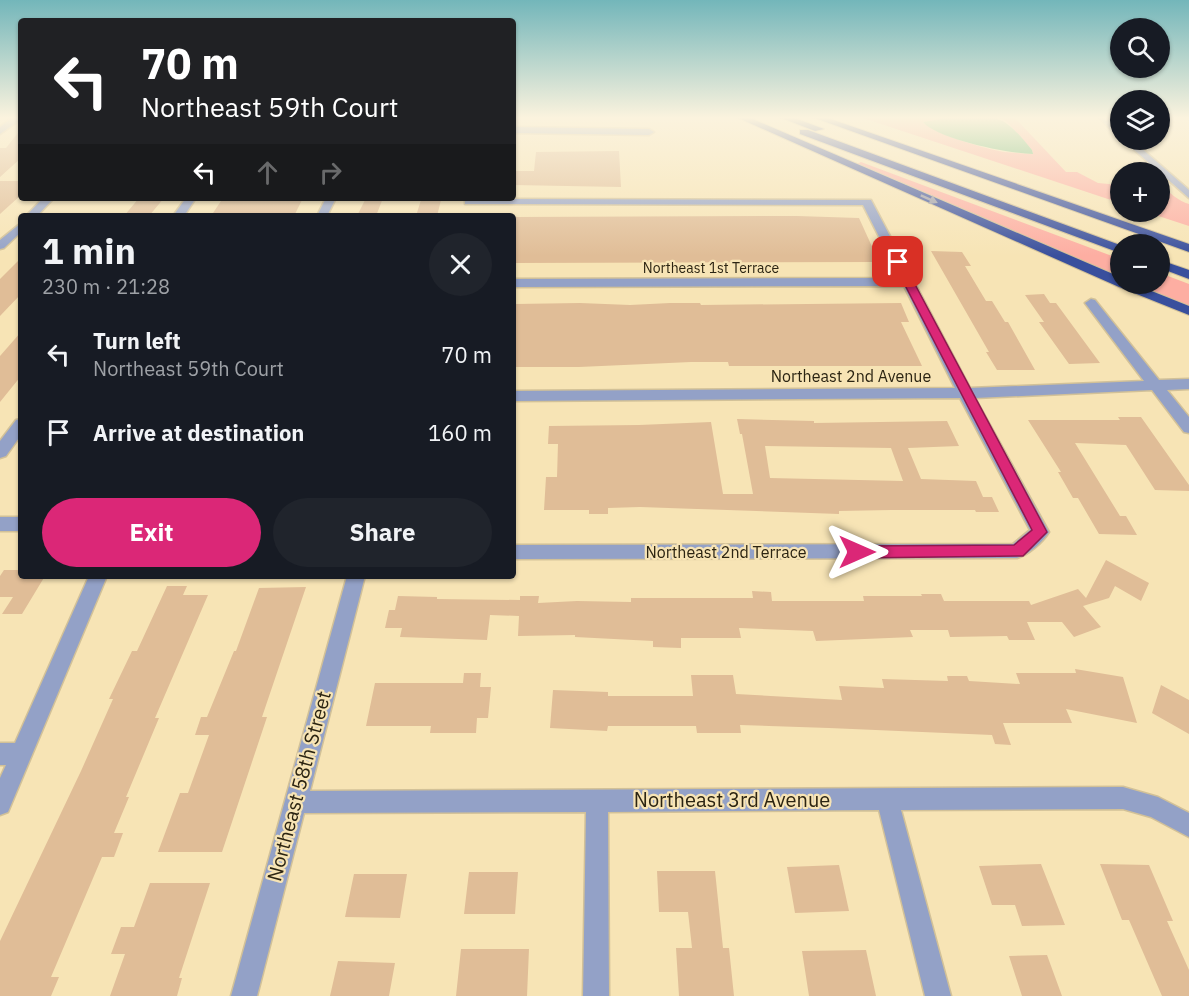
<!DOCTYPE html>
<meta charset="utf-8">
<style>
body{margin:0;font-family:"IBM Plex Sans",sans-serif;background:#20242c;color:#f1f3f6;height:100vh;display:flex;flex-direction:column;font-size:22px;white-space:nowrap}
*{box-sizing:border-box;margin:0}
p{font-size:20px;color:#9ea1a6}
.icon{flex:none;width:33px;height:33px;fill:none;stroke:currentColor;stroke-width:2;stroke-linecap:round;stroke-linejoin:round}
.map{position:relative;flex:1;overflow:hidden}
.side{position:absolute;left:18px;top:213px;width:498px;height:366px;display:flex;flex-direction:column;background:#171b24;border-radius:6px;box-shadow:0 2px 4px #0004}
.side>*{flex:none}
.guide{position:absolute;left:18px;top:18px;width:498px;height:183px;border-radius:6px;box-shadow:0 2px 4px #0004;background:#202124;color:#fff;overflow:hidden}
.fabs{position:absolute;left:1110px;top:18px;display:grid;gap:12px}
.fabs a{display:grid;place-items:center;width:60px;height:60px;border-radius:50%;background:#171b24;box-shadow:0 2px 4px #0004;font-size:30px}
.pin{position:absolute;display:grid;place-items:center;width:51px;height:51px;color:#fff;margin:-26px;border-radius:12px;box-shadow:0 3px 9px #0006}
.me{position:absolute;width:66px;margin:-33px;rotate:90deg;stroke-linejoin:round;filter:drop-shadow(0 0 4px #0008)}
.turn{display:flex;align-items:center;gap:21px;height:126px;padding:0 24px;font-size:27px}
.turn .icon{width:78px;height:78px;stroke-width:2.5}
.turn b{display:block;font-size:42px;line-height:51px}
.lanes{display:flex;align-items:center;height:57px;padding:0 24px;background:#0003;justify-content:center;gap:30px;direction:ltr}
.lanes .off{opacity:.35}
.round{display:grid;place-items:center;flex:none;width:63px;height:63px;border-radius:32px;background:#20242c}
.overview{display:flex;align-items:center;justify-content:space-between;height:102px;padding:0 24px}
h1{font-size:36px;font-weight:800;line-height:45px}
.primary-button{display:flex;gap:12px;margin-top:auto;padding:12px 24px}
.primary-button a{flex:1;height:69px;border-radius:36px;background:#db2777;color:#fff;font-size:24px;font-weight:800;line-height:69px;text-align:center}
.primary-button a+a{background:#20242c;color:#f1f3f6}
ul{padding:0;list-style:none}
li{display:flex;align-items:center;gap:18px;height:78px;padding:0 24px}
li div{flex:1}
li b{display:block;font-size:22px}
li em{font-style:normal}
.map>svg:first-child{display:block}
</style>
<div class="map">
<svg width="1189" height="996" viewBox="0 0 1189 996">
<rect width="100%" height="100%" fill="#f7e4b5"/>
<path fill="#fdaea2" d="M860,117H978L923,122C934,134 986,149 1004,152C1013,153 1023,153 1033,154L1032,150L1006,121L996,117H1023L1015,118L1066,172H1077L1098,183L1120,185V203Z
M861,162L1120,259V278L857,164Z
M1160,186C1169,191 1179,202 1189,204V226L1146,212H1160Z
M1160,273L1189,284V306L1135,284H1160Z"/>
<path fill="#63b875" d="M952,117C999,116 1001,112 1032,150L1033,154C1010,154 937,139 923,122Z"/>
<path fill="#e0bd97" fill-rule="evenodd" d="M21,129V158L0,177V148H6Z
M619,151L621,187L513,185V171H534L536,152Z
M0,181H21V195L0,214Z
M139,198H164L149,216H124Z
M223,198H303L294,216H211Z
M366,198H383L376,216H357Z
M421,200H441L437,216H416Z
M797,216L859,218L879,262L513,263V217Z
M931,251L962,252L971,266H965L986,301H992L1005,322H1008L1035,370H997L986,352H989Z
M21,258V294L0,316V279Z
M1044,294L1050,303H1056L1100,363L1069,364L1039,322H1044L1025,295Z
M580,303L630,305L670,303H700L701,305L901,303L909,322H901L922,366H729L728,362H691L579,367H513L515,304Z
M21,332V376L0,402V356Z
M1118,417H1141L1189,485V491L1155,490L1126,445L1075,443L1120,516H1126L1137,535L1099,534L1078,498H1073L1058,472H1061L1028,420H1120Z
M737,419L814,421V423L947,421L959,446L908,448L921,479L976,481L983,497H992L999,512H976L975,510H891L839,511V514L640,507L608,508V514H589V510H544L546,477H557L558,444H548L549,426L639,425L711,422L723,494H753L742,434H740ZM765,446L891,448L903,481L770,478Z
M1106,560L1149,583L1141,601L1115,586L1109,598L1083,606L1101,627L1074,637L1062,622H1027L1035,640H1009L1007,636L950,637L948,630H910L913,637L816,641L813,631L739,628L741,638H681V648L653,647V641L575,637V635L518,636L519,616L490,615L487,640L400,637L402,628H385L389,610H395L398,596L437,597V599L520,600V596H539L538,603L577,601L631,602V598H753L752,591L771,592L772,601H864L863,596H922L921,594H941L944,601H1029L1031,605L1078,589L1086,598Z
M4,570H21V576H45L22,614H2L13,597H0V576Z
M167,586H187L183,595H208L155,718H159L126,797H129L114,833H123L114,857H102L51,977H59L51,996H0V941L81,771L113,699H109L132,651H137Z
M306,587L262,717H267L222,852H158L180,793H188L209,735H195L201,717H207L234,651H236L259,588Z
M1075,669L1123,677L1137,723L1066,709L1072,723H1003L1011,745L995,744L992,735L829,728L740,725L741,733H697L696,726H608L607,731L550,728L553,690L608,692V696H693L691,675H733L736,694L842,700L839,686L884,688L882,679L948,681L947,676H967L969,681L1020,684L1016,673H1076Z
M464,673H481L480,687H491L488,718H477L476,733H430L431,726H366L375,683H463Z
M1161,685L1189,700V734L1152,713Z
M1041,864L1065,925L1022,926L1015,905H992L979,866Z
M1100,864L1149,865L1173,921H1167L1189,970V996H1162L1129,920H1122Z
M839,865L849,911L795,913L787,867Z
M657,871H715L723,948H729L734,996H679L676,948H692L688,912H659Z
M469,872H518L515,914H464Z
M354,874H407L400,918L345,917Z
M150,883H210L179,978H182L177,996H110L125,954H111L121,927H134Z
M461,949H529L527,996H456Z
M866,950L876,996H809L802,951Z
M1047,955L1062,996H1022L1009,956Z
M338,961L395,963L389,996H330Z"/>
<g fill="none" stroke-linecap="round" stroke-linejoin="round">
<g stroke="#d2c198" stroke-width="3">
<path id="minor" d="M1098,117H1107L1120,129V136L1117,135Z
M513,127L649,129L654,132L649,135L513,133Z
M1123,140H1132L1189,190V198Z
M43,198H54L37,216H26Z
M186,198H196L184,216H173Z
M326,198H336L327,216H317Z
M469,199L871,200L970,388L1144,381L1085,303L1091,299L1095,300L1159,380L1189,379V389L1167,390L1189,417V433L1184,432L1152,390L975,398L1049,532C1043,542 1028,555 1017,558L513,559V545L1013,544L1030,530L960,398L513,401V391L955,388L904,286L513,287V279L900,278L863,205L465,204V200Z
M21,223V232L4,248L0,249V240Z
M21,419V435L6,456L0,458V441L16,420Z
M0,517H21V531H0Z
M89,576H107L8,812L0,815V778L6,765H0V743H15Z
M347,576H365L310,791L1123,787L1158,797L1189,813V837L1151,817L1123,809L901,810L951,996H925L879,810L608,812L609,996H583L586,812L304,813L257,996H231Z"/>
</g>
<g stroke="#d2c198" stroke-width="3">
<path id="tertiary" d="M13,117H21V119L0,134V127Z"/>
</g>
<g stroke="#d2c198" stroke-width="2">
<path id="motorway" d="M736,117H748L1120,277V284H1134L1189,306V315L1119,287Z
M779,117H792L824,129L815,131Z
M812,117H825L1189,244V252Z
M800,130H808L1120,245V253L800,134Z
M1160,260L1189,270V279L1160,268Z"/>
</g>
<use href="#minor" fill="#93a1c7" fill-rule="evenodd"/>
<use href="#tertiary" fill="#93a1c7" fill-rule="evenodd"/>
<use href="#motorway" fill="#394f9d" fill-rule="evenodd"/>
</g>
<defs><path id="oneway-solid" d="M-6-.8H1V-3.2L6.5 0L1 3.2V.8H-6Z" transform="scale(1.5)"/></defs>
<use fill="#989aa9" href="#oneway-solid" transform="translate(929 199) rotate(24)"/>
<linearGradient id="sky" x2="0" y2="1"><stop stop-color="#73b6ba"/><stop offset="0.46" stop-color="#fbf3de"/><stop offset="1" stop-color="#fbf3de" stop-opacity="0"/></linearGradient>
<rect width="1189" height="256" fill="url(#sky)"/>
<path fill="#db2777" stroke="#8e194d" stroke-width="1.5" d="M898,259L903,262L1047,532L1023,556L857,558L852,556L850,552L852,547L857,546L1014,545L1032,530L893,262Z"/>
<g text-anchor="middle" stroke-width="4.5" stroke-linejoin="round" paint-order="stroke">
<g font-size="14" fill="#2b2412" stroke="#f7e4b5">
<text x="711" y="273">Northeast 1st Terrace</text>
</g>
<g font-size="16" fill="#2b2412" stroke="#f7e4b5">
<text x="851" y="382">Northeast 2nd Avenue</text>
<text x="726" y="558">Northeast 2nd Terrace</text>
</g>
<g font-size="20" fill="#2b2412" stroke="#f7e4b5">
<text transform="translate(299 786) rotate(-75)" y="7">Northeast 58th Street</text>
<text x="732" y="807">Northeast 3rd Avenue</text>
</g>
</g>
</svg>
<div class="fabs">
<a><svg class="icon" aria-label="search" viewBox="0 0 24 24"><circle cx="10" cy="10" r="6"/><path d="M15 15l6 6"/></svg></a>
<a><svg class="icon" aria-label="layers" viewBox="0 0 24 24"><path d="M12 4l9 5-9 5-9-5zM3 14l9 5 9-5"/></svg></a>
<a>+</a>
<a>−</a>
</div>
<div class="pin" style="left:898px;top:262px;background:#d93025"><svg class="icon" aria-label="arrive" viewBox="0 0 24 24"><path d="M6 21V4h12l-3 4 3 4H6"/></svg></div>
<svg class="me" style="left:857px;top:552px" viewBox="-20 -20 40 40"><path d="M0-17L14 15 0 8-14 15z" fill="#db2777" stroke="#fff" stroke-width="4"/></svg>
<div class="guide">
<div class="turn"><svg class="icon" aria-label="left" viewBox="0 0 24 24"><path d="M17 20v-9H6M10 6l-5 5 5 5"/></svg><div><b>70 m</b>Northeast 59th Court</div></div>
<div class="lanes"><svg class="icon" aria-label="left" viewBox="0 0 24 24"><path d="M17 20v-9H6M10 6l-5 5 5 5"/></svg><svg class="icon off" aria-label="ahead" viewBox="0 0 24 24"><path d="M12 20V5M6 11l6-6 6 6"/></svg><svg class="icon off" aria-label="right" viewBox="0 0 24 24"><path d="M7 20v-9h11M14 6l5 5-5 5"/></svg></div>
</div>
<section class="side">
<div class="overview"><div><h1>1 min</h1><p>230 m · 21:28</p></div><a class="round"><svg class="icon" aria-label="close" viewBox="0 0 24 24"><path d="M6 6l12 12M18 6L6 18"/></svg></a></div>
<ul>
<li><svg class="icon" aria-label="left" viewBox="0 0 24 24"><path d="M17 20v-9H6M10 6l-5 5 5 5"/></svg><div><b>Turn left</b><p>Northeast 59th Court</p></div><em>70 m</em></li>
<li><svg class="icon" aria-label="arrive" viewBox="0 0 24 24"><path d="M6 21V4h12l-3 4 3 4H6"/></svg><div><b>Arrive at destination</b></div><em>160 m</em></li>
</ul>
<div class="primary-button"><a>Exit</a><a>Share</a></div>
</section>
</div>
